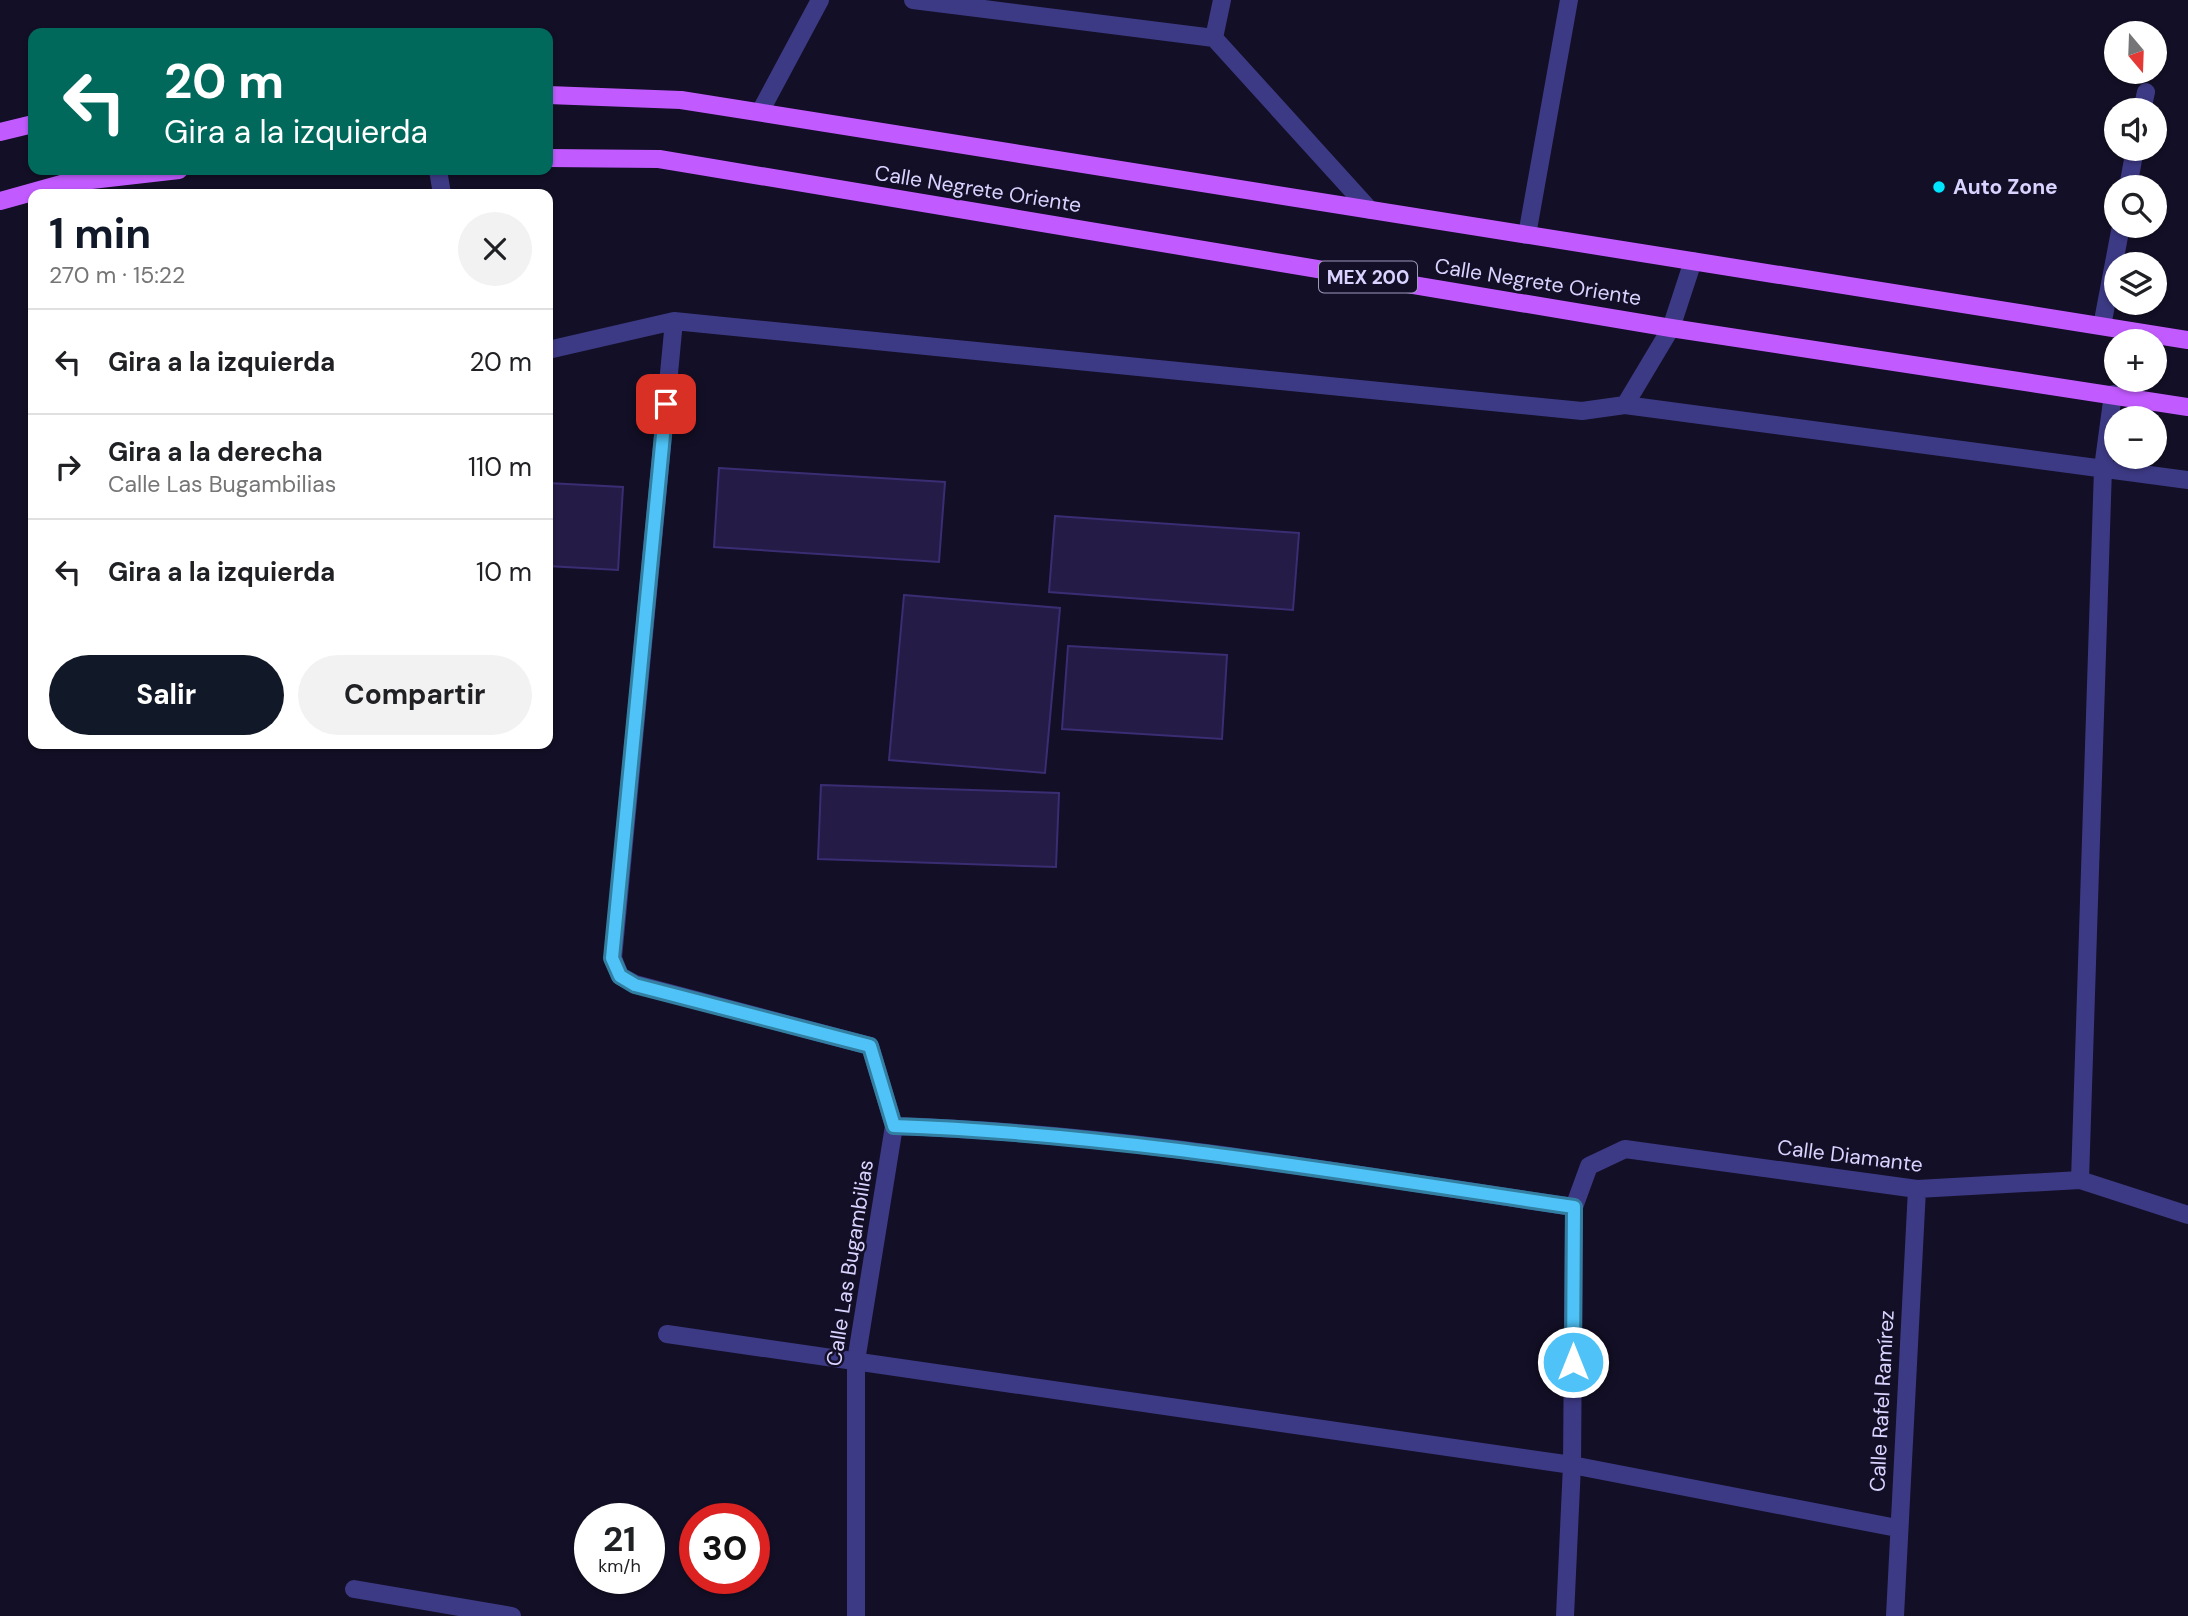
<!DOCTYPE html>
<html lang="es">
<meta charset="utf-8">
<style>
body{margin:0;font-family:"DM Sans",sans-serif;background:#f2f2f2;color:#202124;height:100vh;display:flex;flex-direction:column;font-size:26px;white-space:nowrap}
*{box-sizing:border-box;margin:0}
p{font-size:23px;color:#757577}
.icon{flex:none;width:38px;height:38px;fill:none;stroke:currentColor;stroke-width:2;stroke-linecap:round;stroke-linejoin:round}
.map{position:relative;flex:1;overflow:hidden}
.details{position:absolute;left:28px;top:189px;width:525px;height:560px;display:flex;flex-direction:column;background:#fff;border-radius:14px;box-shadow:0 2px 5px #0004}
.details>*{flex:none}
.top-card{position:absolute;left:28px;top:28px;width:525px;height:147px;border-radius:14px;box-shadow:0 2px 5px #0004;background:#00695c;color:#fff;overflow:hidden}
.needle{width:46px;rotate:161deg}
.fabs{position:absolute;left:2104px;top:21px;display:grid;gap:14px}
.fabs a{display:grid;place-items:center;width:63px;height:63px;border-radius:50%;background:#fff;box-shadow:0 2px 5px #0004;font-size:35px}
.speed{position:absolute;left:574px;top:1503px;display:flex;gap:14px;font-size:35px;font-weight:700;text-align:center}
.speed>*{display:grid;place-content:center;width:91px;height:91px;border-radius:50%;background:#fff;box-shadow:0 2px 5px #0004;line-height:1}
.speed small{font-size:18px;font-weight:400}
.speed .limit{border:10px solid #d22;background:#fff;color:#111}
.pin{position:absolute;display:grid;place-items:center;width:60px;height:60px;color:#fff;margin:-30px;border-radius:14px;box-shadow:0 4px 10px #0006}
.me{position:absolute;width:77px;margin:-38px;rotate:0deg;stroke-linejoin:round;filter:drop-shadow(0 0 5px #0008)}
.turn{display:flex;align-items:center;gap:24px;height:147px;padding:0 21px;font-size:32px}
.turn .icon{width:91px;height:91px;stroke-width:2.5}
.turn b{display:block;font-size:49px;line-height:60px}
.round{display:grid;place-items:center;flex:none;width:74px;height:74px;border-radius:37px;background:#f2f2f2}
.head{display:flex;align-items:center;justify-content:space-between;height:119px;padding:0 21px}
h1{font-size:42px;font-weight:700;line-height:52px;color:#111827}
.action{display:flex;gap:14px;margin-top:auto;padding:14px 21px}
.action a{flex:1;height:80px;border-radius:42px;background:#111827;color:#fff;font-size:28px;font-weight:700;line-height:80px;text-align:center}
.action a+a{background:#f2f2f2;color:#202124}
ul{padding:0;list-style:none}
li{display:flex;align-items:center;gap:21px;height:105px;padding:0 21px;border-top:2px solid #e0e0e0}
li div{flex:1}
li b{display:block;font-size:26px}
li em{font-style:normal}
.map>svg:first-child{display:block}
</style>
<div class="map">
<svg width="2188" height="1616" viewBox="0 0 2188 1616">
<rect width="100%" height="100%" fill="#130f26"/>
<path fill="#241b47" stroke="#3b2d73" stroke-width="2" d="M719,468L945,482L939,562L714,547Z
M548,483L623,487L618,570L548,566Z
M1055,516L1299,533L1293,610L1049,592Z
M904,595L1060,608L1045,773L889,760Z
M1068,646L1227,655L1222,739L1062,729Z
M821,785L1059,793L1056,867L818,859Z"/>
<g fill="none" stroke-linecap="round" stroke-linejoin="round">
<path stroke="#3d3a85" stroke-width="18" d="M913,0L1214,38L1370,210
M1214,38L1222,0
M2142,110L2146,92
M760,112L820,0
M438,170L442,194
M2128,187L2135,149
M1527,235L1569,0
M674,321L613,958L620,976L635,984L870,1046L894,1126L856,1361V1616
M2102,326L2121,226
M548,350L674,321L1582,411L1625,405L2188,480
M1625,405L1671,328L1693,261
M894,1126C1122,1133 1348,1174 1574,1207
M2080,1180L2103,468L2113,394
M667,1334L1572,1465L1897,1528
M354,1589L512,1616
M1565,1616L1572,1465L1574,1207L1589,1166L1625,1149L1917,1189L2080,1180L2188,1215
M1895,1616L1917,1189"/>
<path stroke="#c25bff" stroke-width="18" d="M548,95L681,100L2188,340
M0,132L33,124
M548,158L659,159L1671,328L2188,407
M0,201L65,183L179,170"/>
</g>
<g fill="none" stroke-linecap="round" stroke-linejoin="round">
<g stroke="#337fa1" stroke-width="18">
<path id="route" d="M666,404L612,958L620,976L635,985L870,1046L894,1126C1122,1134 1348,1174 1574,1207L1573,1362"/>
</g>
<use href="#route" stroke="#4fc3f7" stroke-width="12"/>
</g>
<circle fill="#00e5ff" stroke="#130f26" stroke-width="2.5" cx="1939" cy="187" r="7"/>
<g text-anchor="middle" stroke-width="5" stroke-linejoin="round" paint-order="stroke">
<rect fill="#130f26" stroke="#9e99be" stroke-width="2" x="1319" y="261.5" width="98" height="31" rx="5"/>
<g font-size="19" font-weight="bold" fill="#d9d4ff">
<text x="1368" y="284">MEX 200</text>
</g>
<g font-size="21" font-weight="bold" fill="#d9d4ff" stroke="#130f26" text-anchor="start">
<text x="1953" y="194">Auto Zone</text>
</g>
<g font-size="21" fill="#d9d4ff" stroke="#130f26">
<text transform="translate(978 189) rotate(9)" y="7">Calle Negrete Oriente</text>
<text transform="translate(1538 282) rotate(9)" y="7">Calle Negrete Oriente</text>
<text transform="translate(1850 1156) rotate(7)" y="7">Calle Diamante</text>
<text transform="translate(850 1263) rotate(-81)" y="7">Calle Las Bugambilias</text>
<text transform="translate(1882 1401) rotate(-87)" y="7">Calle Rafel Ramírez</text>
</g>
</g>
</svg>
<div class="fabs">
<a><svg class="needle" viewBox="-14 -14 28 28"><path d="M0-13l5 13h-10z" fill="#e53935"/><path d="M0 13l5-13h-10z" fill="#757577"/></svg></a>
<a><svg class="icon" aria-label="sound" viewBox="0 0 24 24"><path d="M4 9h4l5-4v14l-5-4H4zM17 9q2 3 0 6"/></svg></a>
<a><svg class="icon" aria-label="search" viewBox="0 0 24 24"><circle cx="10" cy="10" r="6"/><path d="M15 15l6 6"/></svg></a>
<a><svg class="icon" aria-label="layers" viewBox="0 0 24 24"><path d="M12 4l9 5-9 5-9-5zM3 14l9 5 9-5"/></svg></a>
<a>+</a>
<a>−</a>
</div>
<div class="speed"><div>21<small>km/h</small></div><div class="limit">30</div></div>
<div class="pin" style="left:666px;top:404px;background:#d93025"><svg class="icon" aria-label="arrive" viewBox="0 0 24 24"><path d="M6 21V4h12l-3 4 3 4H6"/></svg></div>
<svg class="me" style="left:1573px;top:1362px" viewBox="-20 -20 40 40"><circle r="17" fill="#4fc3f7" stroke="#fff" stroke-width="3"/><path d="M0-11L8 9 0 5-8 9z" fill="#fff"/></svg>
<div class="top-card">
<div class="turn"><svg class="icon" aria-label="left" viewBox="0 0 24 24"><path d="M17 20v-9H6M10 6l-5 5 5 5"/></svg><div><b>20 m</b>Gira a la izquierda</div></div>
</div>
<section class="details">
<div class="head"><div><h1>1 min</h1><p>270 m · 15:22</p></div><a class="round"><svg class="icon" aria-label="close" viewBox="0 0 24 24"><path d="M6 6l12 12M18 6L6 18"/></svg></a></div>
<ul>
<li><svg class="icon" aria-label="left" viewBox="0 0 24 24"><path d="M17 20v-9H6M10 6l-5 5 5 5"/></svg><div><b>Gira a la izquierda</b></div><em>20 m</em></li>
<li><svg class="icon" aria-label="right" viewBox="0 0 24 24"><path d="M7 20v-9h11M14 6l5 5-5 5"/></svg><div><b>Gira a la derecha</b><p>Calle Las Bugambilias</p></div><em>110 m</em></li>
<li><svg class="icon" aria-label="left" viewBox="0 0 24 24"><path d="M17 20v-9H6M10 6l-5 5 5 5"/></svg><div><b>Gira a la izquierda</b></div><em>10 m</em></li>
</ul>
<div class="action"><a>Salir</a><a>Compartir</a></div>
</section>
</div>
